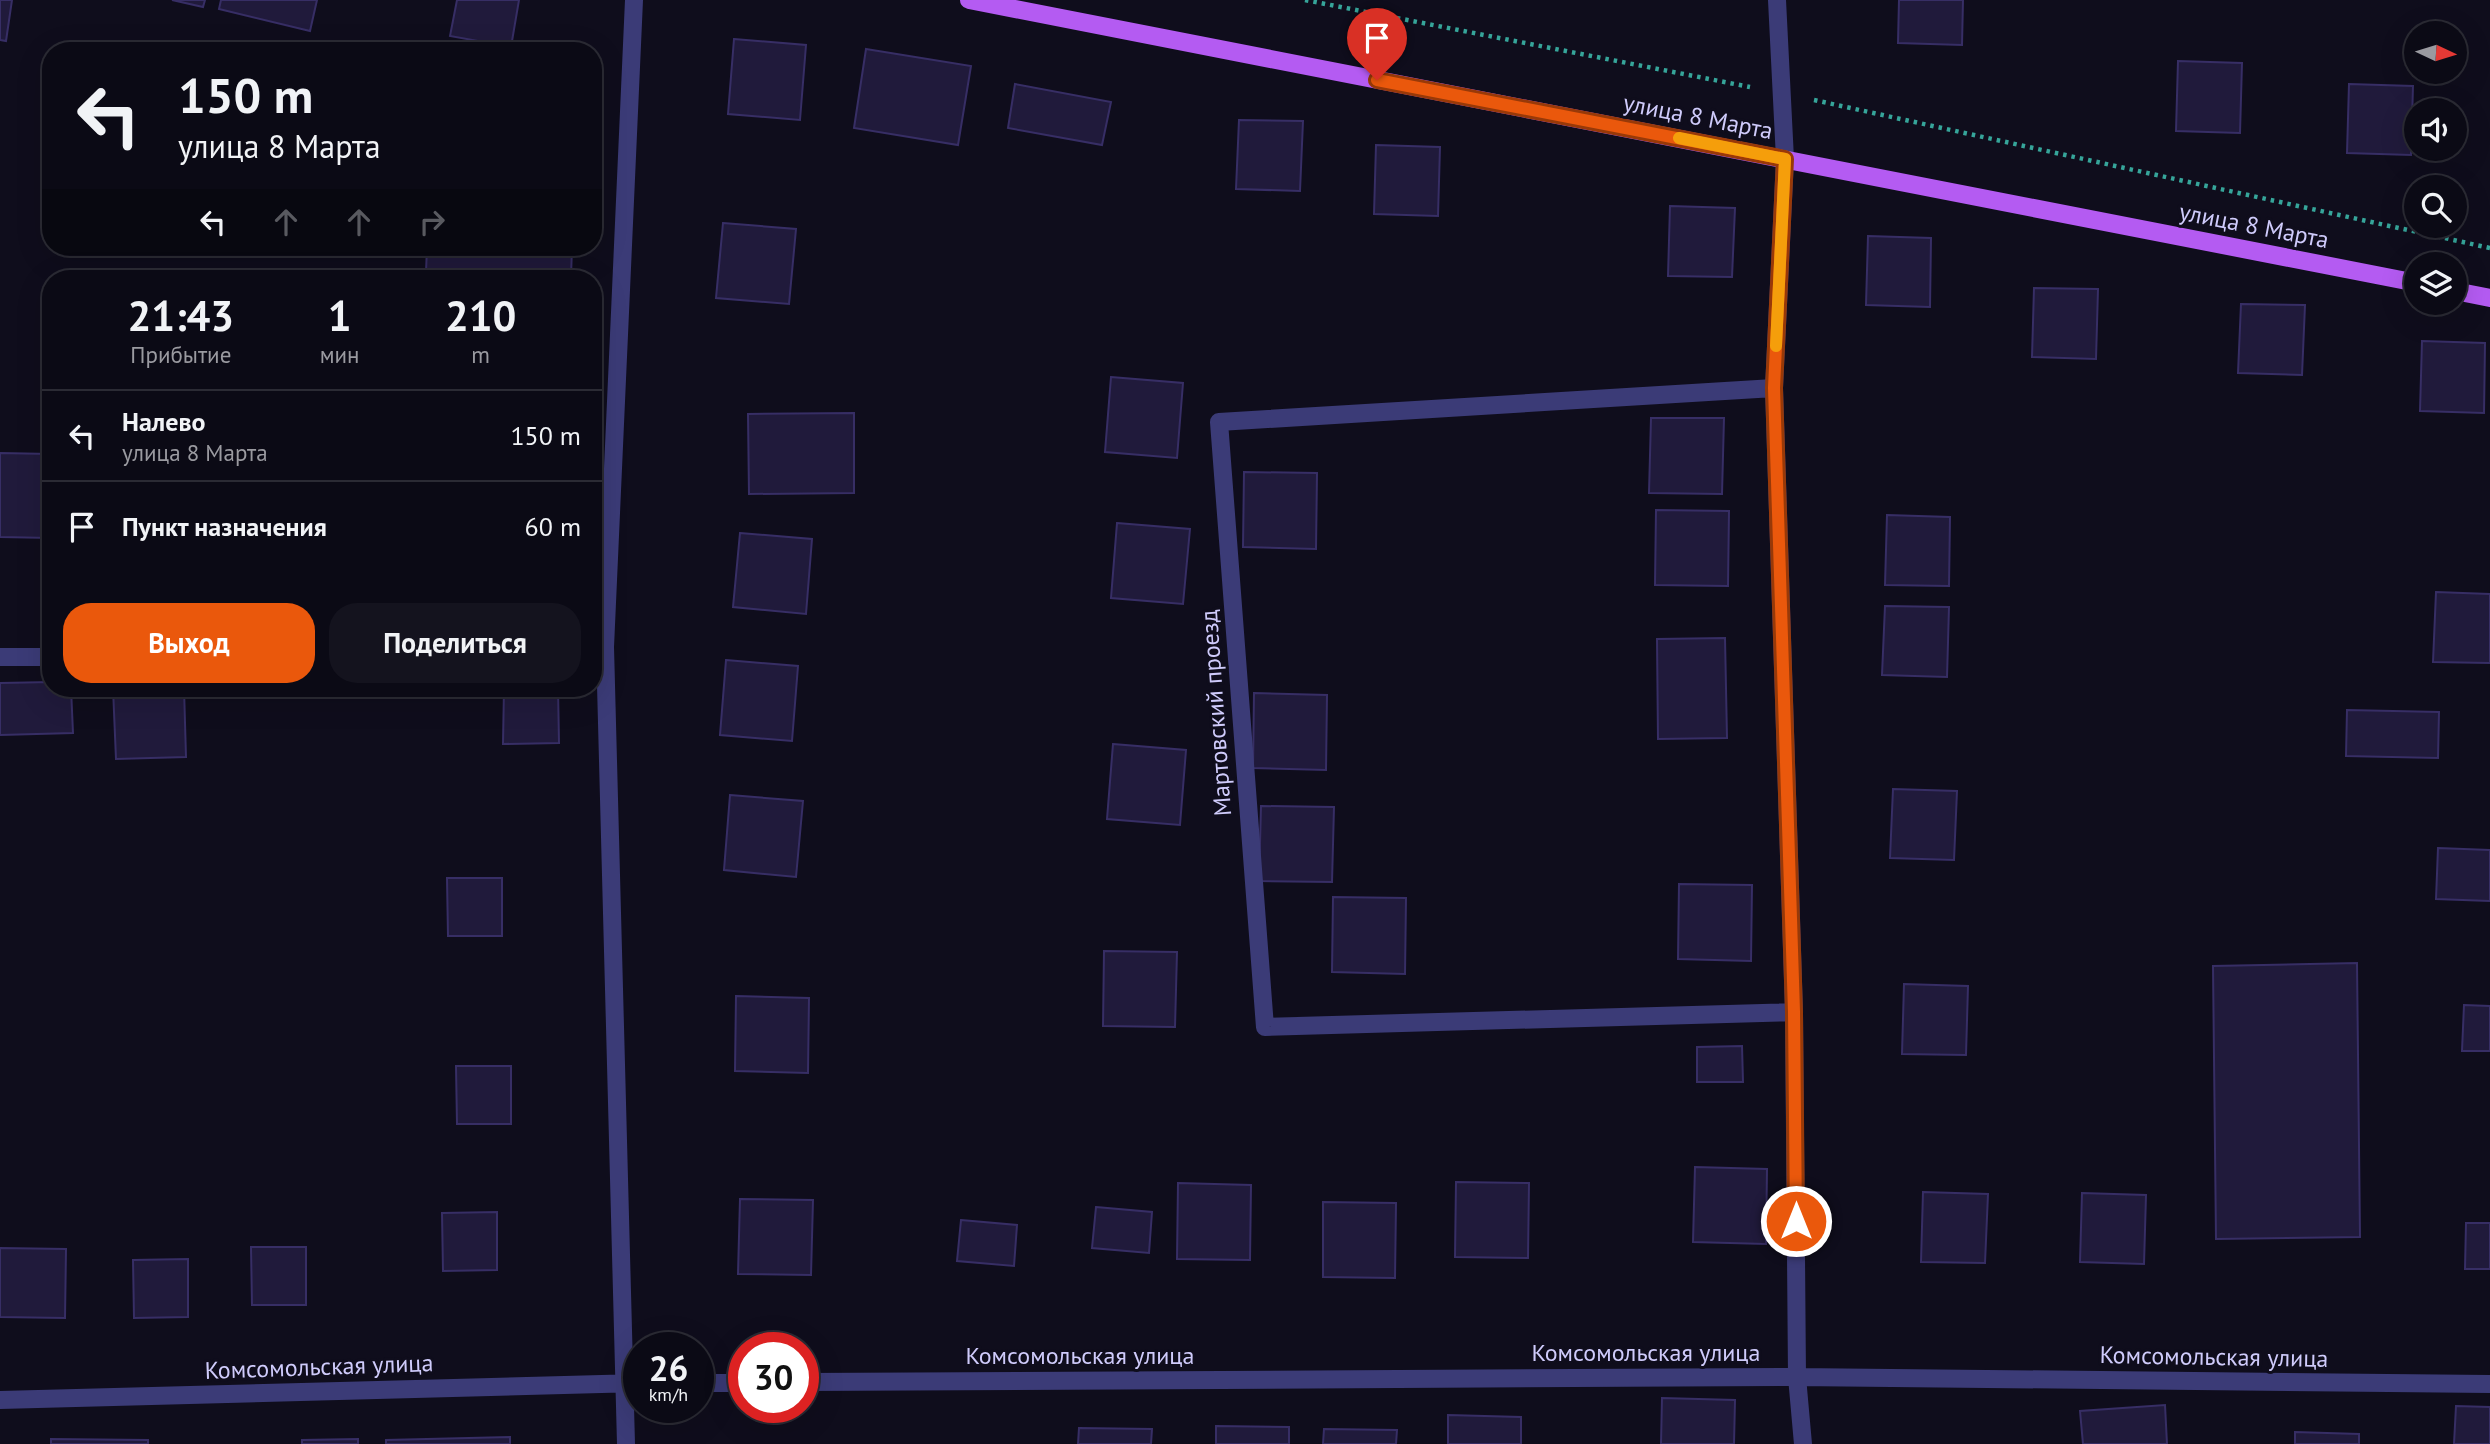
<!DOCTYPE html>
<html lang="ru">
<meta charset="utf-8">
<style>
body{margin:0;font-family:"PT Sans",sans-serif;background:#14131e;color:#f1f3f6;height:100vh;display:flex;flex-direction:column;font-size:26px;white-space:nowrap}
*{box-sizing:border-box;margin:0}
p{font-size:23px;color:#9a9aa0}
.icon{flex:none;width:38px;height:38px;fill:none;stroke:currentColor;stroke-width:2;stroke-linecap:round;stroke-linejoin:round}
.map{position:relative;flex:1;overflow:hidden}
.details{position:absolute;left:42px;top:270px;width:560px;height:427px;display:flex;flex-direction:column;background:#0b0a15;border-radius:28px;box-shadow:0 7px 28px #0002,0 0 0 2px #2b2b34}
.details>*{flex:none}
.top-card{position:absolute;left:42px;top:42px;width:560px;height:214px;border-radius:28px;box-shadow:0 7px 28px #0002,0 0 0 2px #2b2b34;background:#0b0a15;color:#f1f3f6;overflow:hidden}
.needle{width:46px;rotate:94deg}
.tools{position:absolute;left:2404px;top:21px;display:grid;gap:14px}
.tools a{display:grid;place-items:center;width:63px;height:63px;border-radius:50%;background:#0b0a15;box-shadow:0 7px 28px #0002,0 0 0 2px #2b2b34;font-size:35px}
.speed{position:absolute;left:623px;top:1332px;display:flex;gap:14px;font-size:35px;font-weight:700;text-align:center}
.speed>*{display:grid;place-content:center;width:91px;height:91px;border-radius:50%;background:#0b0a15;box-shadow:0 7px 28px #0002,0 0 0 2px #2b2b34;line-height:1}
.speed small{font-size:18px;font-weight:400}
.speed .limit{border:10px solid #d22;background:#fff;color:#111}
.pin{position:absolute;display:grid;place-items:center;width:60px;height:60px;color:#fff;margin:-72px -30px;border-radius:50% 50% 50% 0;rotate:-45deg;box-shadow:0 0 7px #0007}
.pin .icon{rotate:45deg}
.me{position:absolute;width:77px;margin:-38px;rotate:0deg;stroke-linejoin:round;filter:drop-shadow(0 0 5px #0008)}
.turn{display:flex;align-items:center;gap:24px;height:147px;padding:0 21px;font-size:32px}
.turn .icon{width:91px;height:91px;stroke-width:2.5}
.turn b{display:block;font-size:49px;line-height:60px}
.lanes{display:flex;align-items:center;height:66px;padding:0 21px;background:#0003;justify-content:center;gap:35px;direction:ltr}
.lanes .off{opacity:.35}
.eta{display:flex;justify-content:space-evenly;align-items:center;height:119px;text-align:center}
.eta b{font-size:42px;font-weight:700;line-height:49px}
.action{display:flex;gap:14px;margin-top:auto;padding:14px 21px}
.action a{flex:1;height:80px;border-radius:28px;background:#ea580c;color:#fff;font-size:28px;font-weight:700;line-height:80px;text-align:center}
.action a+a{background:#14131e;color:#f1f3f6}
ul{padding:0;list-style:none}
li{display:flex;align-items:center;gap:21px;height:91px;padding:0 21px;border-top:2px solid #2b2b34}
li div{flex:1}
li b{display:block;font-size:26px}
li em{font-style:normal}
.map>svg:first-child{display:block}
</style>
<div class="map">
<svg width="2490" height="1444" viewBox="0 0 2490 1444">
<rect width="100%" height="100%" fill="#0f0d1c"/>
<path fill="#201a3b" stroke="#372e65" stroke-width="2" d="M0,0H12L6,41L0,40Z
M172,0H205L203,7Z
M221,0H317L310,31L219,9Z
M457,0H519L511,47L450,36Z
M1899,0H1963L1962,45L1898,43Z
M734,39L806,45L800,120L728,114Z
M866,49L971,66L958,145L854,128Z
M2178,61L2242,63L2240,133L2176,131Z
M1015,84L1111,102L1102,145L1008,128Z
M2349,84L2413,86L2411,155L2347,153Z
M1239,120L1303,121L1300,191L1236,189Z
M1376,145L1440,147L1438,216L1374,214Z
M1670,206L1735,208L1732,277L1668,276Z
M723,223L796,229L789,304L716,298Z
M1868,236L1931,238L1930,307L1866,305Z
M427,247H572L571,277L426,272Z
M2034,288L2098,289L2096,359L2032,357Z
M2241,304L2305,305L2302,375L2238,373Z
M2422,341L2485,343L2484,413L2420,411Z
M1111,377L1183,383L1177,458L1105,452Z
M854,413V493L749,494L748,414Z
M1651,418H1724L1722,494L1649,493Z
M0,453L51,454V538L0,537Z
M1244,472L1317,473L1316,549L1243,547Z
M1656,510L1729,511L1728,586L1655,585Z
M1887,515L1950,517L1949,586L1885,585Z
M1117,523L1190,529L1183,604L1111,598Z
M740,533L812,539L806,614L733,607Z
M2436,592L2490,594V663L2433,662Z
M1885,606L1949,607L1947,677L1882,675Z
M1725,638L1727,738L1658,739L1657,639Z
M726,660L798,666L792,741L720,735Z
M51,682V688H71L73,733L0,735V683Z
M113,688H184L186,757L116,759Z
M504,688H558L559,743L503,744Z
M1254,693L1327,695L1326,770L1253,768Z
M2347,710L2439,712L2438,758L2346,756Z
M1113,744L1186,750L1180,825L1107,819Z
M1893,789L1957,791L1954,860L1890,858Z
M730,795L803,801L796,877L724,870Z
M1261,806L1334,807L1332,882L1259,881Z
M2438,848L2490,850V901L2436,899Z
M447,878H502V936H448Z
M1679,884L1752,885L1751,961L1678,959Z
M1333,897L1406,898L1405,974L1332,972Z
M1104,951L1177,952L1175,1027L1103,1026Z
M2357,963L2360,1237L2216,1239L2213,966Z
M1904,984L1968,986L1966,1055L1902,1054Z
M736,996L809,998L808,1073L735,1071Z
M2464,1005L2490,1006V1051H2462Z
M1742,1046L1743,1082H1697V1047Z
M456,1066H511V1124H457Z
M1695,1167L1767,1169L1766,1244L1693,1242Z
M1456,1182L1529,1183L1528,1258L1455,1257Z
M1178,1183L1251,1185L1250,1260L1177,1259Z
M1923,1192L1988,1194L1985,1263L1921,1262Z
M2082,1193L2146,1195L2144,1264L2080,1262Z
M740,1199L813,1200L811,1275L738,1274Z
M1323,1202L1396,1203L1395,1278L1323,1277Z
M1096,1207L1152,1212L1149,1253L1092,1248Z
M497,1212V1270L443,1271L442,1213Z
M961,1220L1017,1225L1014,1266L957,1261Z
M2466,1223H2490V1269H2465Z
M251,1247H306V1305H252Z
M0,1248L66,1249L65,1318L0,1317Z
M188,1259V1317L134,1318L133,1260Z
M1662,1398L1735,1400L1734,1444H1661Z
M2165,1405L2167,1444H2083L2080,1411Z
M2456,1406L2490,1407V1444H2454Z
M1448,1415L1521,1417V1444H1448Z
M1216,1426L1289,1427V1444H1216Z
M1079,1428L1152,1429L1151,1444H1078Z
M1324,1429L1397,1430L1396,1444H1323Z
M2295,1432L2359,1434V1444H2295Z
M510,1437V1444H386V1440Z
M51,1439L148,1440V1444H51Z
M358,1439V1444H302V1440Z"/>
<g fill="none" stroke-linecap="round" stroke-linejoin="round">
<path stroke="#36a59a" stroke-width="4.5" stroke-dasharray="3.5 5" stroke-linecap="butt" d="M1305,0L1750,87
M1814,100L2490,248"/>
<path stroke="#3b3b77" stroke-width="18" d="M1777,0L1785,159L1774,388L1794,1012L1797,1377L1803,1444
M1774,388L1219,422L1265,1027L1794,1012
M0,657H51
M803,1382L1797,1377L2490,1384
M698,1383H744
M0,1400L639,1383
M626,1444L605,647L634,0"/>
<path stroke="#b45bf2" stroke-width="18" d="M969,0L2417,283
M2455,291L2490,298"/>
</g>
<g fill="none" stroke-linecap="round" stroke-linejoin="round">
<g stroke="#983908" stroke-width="18">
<path id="route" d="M1377,80L1785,159L1774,388L1794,1012L1796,1221"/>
</g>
<use href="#route" stroke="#ea580c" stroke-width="12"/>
<path stroke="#f59e0b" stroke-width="12" d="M1679,138L1785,159L1776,346"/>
</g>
<g text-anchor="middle" stroke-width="6" stroke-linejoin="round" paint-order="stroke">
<g font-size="24" fill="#cfcbfb" stroke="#0f0d1c">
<text transform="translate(1698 117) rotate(11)" y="8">улица 8 Марта</text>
<text transform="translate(2254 226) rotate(11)" y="8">улица 8 Марта</text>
<text transform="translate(1216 713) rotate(-94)" y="8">Мартовский проезд</text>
<text x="1646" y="1361">Комсомольская улица</text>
<text x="1080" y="1364">Комсомольская улица</text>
<text transform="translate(2214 1357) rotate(1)" y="8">Комсомольская улица</text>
<text transform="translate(319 1367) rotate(-2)" y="8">Комсомольская улица</text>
</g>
</g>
</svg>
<div class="tools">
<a><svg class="needle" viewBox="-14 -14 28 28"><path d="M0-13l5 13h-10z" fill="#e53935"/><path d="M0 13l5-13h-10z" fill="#9a9aa0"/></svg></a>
<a><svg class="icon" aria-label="sound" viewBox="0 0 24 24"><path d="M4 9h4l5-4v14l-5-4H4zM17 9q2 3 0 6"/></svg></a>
<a><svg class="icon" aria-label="search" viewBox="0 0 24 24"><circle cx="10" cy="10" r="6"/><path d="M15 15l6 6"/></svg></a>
<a><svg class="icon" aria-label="layers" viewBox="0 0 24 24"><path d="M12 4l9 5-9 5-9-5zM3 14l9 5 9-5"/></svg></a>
</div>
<div class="speed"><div>26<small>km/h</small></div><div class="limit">30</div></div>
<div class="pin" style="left:1377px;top:80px;background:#d93025"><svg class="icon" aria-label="arrive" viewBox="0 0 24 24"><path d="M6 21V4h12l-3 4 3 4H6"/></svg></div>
<svg class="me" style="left:1796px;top:1221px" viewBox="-20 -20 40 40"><circle r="17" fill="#ea580c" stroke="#fff" stroke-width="3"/><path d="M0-11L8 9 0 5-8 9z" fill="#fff"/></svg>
<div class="top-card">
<div class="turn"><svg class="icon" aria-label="left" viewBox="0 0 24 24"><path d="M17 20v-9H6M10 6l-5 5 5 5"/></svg><div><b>150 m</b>улица 8 Марта</div></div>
<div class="lanes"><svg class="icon" aria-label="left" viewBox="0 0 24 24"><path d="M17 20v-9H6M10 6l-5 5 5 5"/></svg><svg class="icon off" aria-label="ahead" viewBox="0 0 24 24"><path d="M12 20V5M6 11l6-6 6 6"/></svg><svg class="icon off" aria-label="ahead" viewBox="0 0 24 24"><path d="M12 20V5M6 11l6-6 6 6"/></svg><svg class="icon off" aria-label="right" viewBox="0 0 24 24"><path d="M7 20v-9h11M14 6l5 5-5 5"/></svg></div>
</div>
<section class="details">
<div class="eta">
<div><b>21:43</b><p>Прибытие</p></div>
<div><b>1</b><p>мин</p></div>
<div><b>210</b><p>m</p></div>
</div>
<ul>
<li><svg class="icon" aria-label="left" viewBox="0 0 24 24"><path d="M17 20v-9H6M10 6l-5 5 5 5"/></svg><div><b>Налево</b><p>улица 8 Марта</p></div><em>150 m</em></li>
<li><svg class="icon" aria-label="arrive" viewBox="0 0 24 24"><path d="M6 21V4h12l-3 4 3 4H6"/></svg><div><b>Пункт назначения</b></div><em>60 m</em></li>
</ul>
<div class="action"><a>Выход</a><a>Поделиться</a></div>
</section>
</div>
